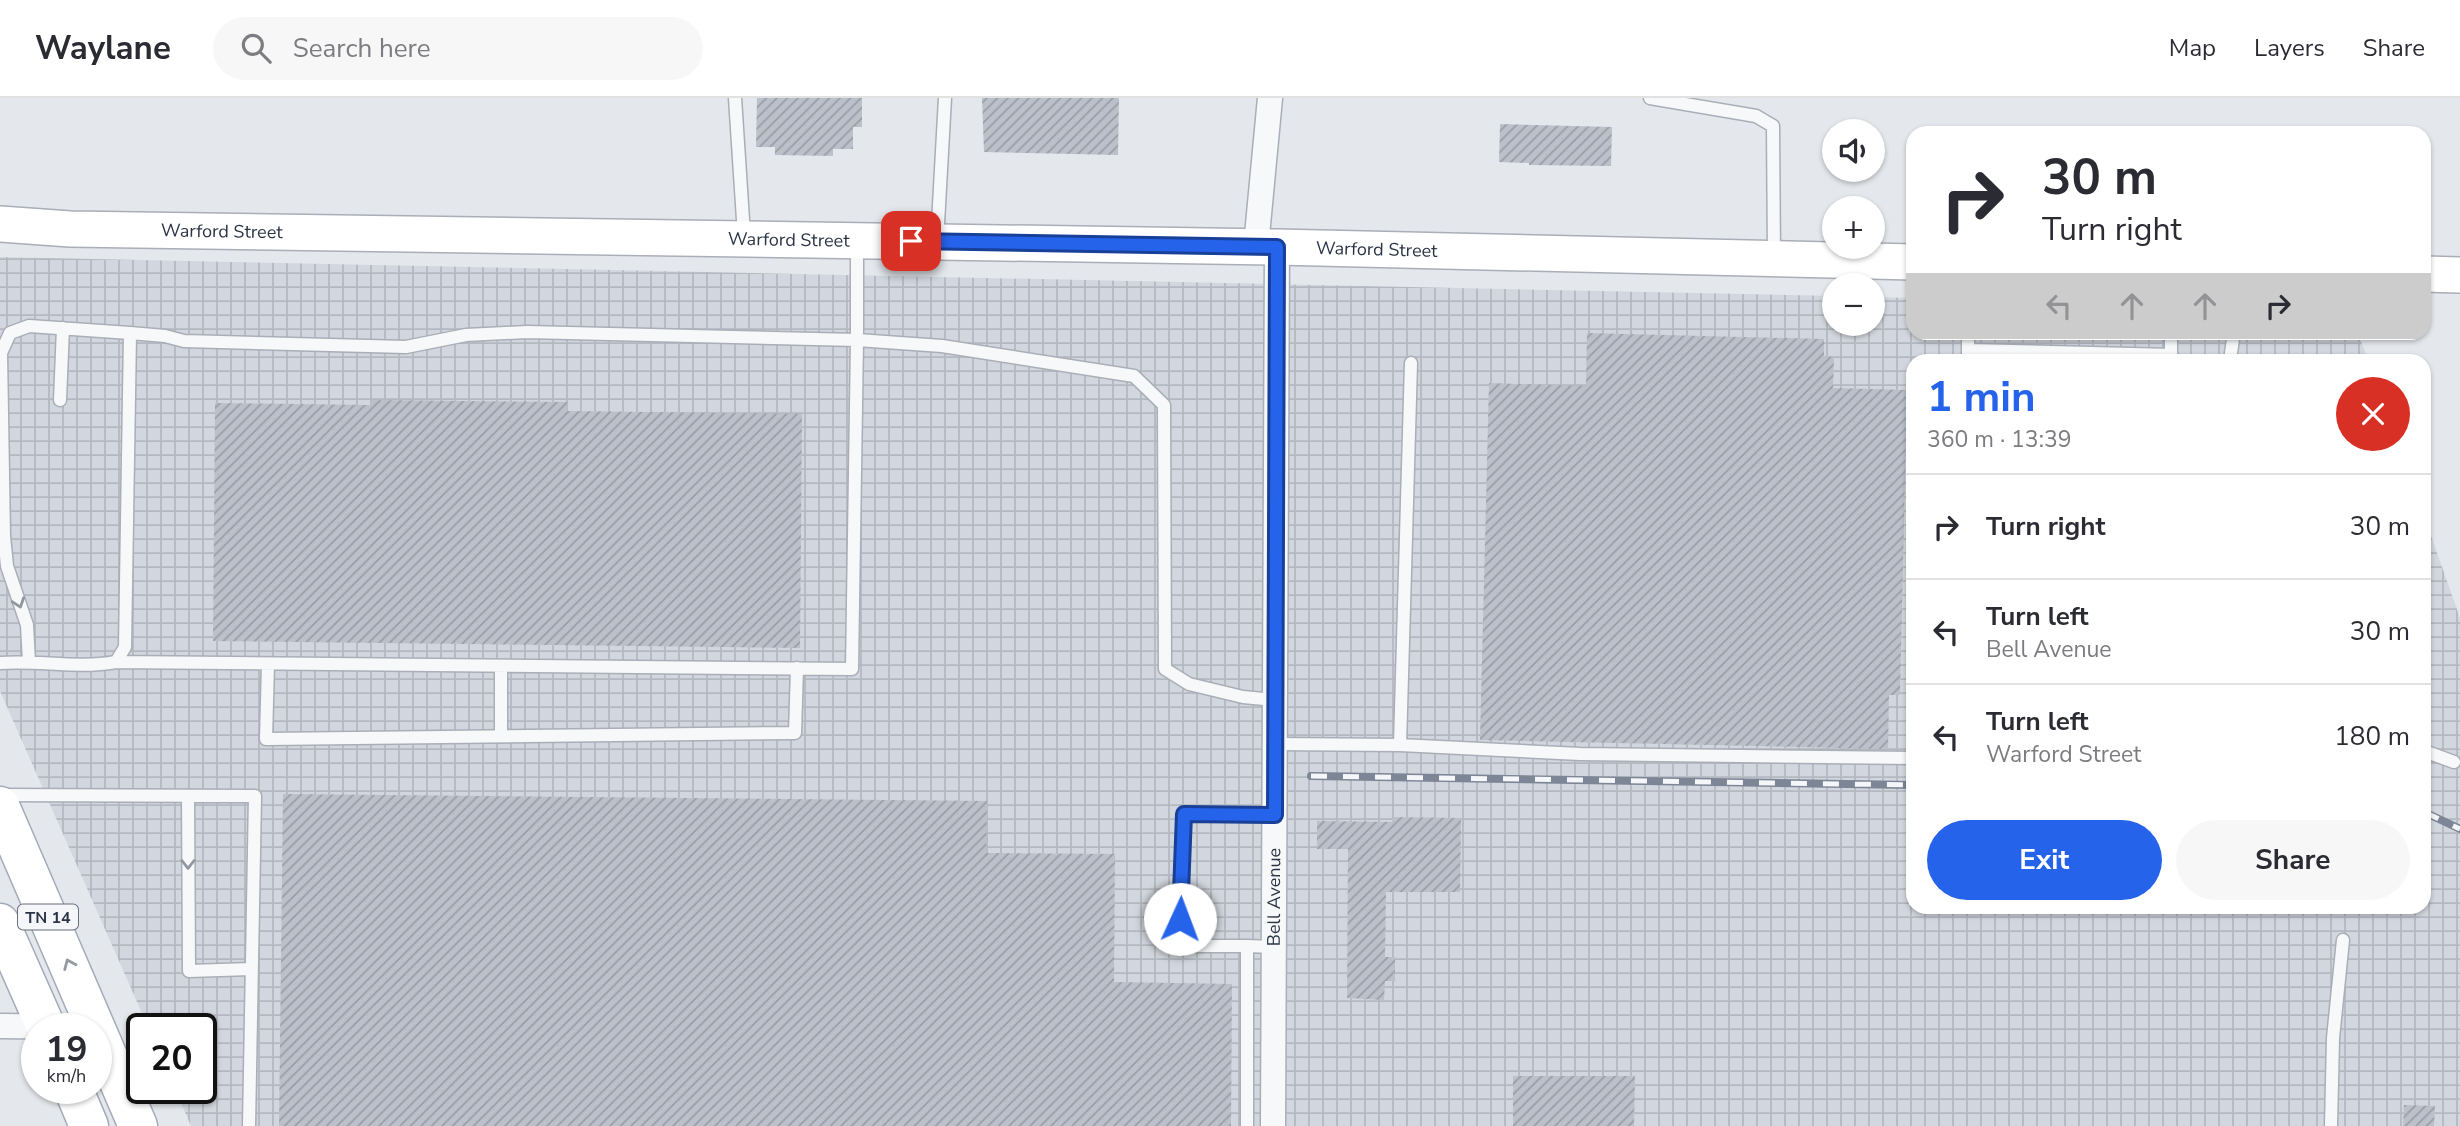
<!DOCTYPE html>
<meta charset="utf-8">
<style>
body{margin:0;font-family:"Nunito Sans",sans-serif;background:#f7f7f7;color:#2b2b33;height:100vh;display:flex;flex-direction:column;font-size:26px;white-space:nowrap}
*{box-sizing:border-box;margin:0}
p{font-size:23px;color:#7c7c81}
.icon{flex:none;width:38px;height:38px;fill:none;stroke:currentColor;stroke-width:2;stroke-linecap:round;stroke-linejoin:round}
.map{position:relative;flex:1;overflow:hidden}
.details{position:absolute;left:1906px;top:256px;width:525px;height:560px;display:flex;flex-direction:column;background:#fff;border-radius:21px;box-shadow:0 2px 5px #0004}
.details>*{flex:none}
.top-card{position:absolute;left:1906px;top:28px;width:525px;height:214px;border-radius:21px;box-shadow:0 2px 5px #0004;background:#fff;color:#2b2b33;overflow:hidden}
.buttons{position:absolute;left:1822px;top:21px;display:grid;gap:14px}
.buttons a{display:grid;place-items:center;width:63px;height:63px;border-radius:50%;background:#fff;box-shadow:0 2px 5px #0004;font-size:35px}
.speed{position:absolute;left:21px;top:915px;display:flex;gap:14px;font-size:35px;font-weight:700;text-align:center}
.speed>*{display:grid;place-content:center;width:91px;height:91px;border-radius:50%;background:#fff;box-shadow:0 2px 5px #0004;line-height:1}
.speed small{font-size:18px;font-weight:400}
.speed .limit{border:4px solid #111;border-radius:10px;background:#fff;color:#111}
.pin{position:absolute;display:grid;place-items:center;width:60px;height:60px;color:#fff;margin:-30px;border-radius:14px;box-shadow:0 4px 10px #0006}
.me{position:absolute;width:77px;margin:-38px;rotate:2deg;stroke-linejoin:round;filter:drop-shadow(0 0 5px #0008)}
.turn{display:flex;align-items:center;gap:24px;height:147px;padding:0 21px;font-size:32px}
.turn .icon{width:91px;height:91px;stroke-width:2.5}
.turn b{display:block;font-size:49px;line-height:60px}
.lanes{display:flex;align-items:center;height:66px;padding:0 21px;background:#0003;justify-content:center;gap:35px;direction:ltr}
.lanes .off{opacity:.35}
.round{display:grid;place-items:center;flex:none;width:74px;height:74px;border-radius:37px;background:#f7f7f7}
.headline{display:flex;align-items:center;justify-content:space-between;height:119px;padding:0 21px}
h1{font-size:42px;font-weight:700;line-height:52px;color:#2563eb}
.primary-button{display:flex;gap:14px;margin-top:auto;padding:14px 21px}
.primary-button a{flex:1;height:80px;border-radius:42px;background:#2563eb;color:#fff;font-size:28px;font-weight:700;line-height:80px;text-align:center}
.primary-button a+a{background:#f7f7f7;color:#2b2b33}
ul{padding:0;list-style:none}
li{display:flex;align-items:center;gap:21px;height:105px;padding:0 21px;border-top:2px solid #e1e1e2}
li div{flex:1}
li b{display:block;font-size:26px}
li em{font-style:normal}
header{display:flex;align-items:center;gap:42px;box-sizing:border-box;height:98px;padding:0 35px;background:#fff;border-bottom:2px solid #e1e1e2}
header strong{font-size:33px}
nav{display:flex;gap:38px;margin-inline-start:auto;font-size:24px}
.search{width:490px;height:63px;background:#f7f7f7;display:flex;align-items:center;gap:18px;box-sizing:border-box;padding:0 24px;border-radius:38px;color:#7c7c81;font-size:26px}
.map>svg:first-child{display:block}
</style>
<header>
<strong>Waylane</strong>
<div class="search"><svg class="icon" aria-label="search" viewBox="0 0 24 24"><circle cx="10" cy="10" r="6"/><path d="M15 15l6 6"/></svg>Search here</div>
<nav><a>Map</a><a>Layers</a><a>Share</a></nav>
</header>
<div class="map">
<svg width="2460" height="1028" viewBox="0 0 2460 1028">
<defs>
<pattern id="industrial-grid" width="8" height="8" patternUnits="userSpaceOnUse" patternTransform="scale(1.75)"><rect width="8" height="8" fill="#d2d6de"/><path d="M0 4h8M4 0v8" fill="none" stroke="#b4b8c0"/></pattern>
<pattern id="building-hatch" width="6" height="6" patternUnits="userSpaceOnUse" patternTransform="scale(1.75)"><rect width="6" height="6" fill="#bbc0ca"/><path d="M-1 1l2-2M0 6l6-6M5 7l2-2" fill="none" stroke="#989da6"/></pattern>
</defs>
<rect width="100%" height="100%" fill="#e4e7ec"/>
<path fill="url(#industrial-grid)" d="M0,159L1834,198V226H1872L1873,199L1913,200V234L2358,235L2368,262H1913V808H2424V418L2460,520V1028H191L175,991L201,990V931H149L0,593Z"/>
<path fill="url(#building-hatch)" d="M757,0H862V29H853V51H833V58L775,57V49H756Z
M982,0H1119L1118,57L984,54Z
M1500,26L1612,29L1611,68L1529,67V65L1499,64Z
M1587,235L1824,241V258L1834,259L1833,290L1907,292L1900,597H1889L1888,651L1480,642L1489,285L1586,288Z
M371,302L567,304V313L802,316L800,550L213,543L215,305L371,307Z
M283,696L987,703L986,755L1115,756L1114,884L1232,886L1231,1028H279Z
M1392,719L1461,720L1460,794H1386L1385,859H1395V883H1385L1384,902L1347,900L1348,751H1317V723L1392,724Z
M1513,978H1635L1634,1028H1513Z
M2404,1007L2435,1008L2434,1028H2403Z"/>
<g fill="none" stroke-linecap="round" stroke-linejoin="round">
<g stroke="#a9aeb7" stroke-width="15">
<path id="lane" d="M735,0L744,137
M1650,0L1756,18L1773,28L1774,160
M937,143L945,0
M857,146V242L942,248L1134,278L1164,307L1165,571L1189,586L1243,599L1275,602
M2171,234V257L2175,262
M1968,252L2171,257
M1968,262V234
M2230,262L2234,234
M60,302L63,230
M116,564L852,571L857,242L527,234L466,237L406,249L184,243L165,238L130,235
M0,565C39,562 77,571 116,564L125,549L130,235L29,228L10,235L1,255L4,438L7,468L27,527L29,564
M268,566L266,641L795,635L797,570
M501,568V638
M1275,646L1400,647L1411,265
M1400,647L1580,656L1913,660
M2424,653L2454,664
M1,697L255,698L249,1028
M188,698L189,873L251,871
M1247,848H1179L1184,716L1275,717
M1247,1028V848L1274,849
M2331,1028L2333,940L2343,842"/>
</g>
<g stroke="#a9aeb7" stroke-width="27">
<g id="street">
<path d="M1256,148L1270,0"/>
<path d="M0,928L96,929"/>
<path id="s1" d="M1273,1028L1277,149"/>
</g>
</g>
<g stroke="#a9aeb7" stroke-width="38">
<g id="secondary">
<path id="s2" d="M0,126L70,131L1277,149L1913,164"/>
<path d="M2424,176L2460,177"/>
</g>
</g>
<g stroke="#a3abb8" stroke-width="41">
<path id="primary" d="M0,708L138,1028
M0,825L47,931
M73,990L89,1028"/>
</g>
<use href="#lane" stroke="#f7f8fa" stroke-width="12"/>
<use href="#street" stroke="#f7f8fa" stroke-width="24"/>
<use href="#secondary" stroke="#fff" stroke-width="35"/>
<use href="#primary" stroke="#fff" stroke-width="38"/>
<g stroke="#7d8696" stroke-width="8">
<path id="rail" d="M1311,678L1913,687
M2424,714L2460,731"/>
</g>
<use href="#rail" stroke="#f4f6f9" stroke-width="5" stroke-dasharray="16" stroke-linecap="butt"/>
</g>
<defs><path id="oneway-chevron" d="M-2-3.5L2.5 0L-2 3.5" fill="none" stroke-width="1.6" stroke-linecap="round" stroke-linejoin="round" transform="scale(1.75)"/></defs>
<g stroke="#9196a0">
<use href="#oneway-chevron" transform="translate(19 505) rotate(71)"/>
<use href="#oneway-chevron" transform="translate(188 766) rotate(90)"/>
</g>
<use stroke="#959aa2" href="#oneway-chevron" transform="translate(69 866) rotate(-113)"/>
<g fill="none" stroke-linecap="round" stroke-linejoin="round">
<g stroke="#184099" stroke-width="18">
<path id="route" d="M911,143L1277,149L1275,717L1184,716L1180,821"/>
</g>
<use href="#route" stroke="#2563eb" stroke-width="12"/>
</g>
<g text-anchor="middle" stroke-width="6" stroke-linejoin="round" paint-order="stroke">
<rect fill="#f4f6f9" stroke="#676e7b" stroke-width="2" x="18" y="806.5" width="60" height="25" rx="5"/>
<g font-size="16" font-weight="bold" fill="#2b3445">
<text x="48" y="825">TN 14</text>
</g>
<g font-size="18" fill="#2b3445" stroke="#f4f6f9">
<text dy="6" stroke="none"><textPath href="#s2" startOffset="222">Warford Street</textPath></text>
<text dy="6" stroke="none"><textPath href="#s2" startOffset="789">Warford Street</textPath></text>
<text dy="6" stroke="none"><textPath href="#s2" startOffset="1377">Warford Street</textPath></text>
<text dy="6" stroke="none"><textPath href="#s1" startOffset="229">Bell Avenue</textPath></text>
</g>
</g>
</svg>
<div class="buttons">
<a><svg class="icon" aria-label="sound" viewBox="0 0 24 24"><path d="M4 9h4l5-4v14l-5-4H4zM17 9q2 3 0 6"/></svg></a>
<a>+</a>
<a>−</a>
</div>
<div class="speed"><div>19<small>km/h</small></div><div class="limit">20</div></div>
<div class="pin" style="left:911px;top:143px;background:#d93025"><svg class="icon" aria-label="arrive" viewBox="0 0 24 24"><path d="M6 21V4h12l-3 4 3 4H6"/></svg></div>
<svg class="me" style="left:1180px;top:821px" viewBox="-20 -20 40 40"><circle r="19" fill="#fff"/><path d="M0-13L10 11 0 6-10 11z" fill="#2563eb"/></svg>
<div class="top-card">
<div class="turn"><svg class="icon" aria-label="right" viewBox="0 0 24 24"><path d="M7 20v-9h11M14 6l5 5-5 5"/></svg><div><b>30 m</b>Turn right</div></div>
<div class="lanes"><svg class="icon off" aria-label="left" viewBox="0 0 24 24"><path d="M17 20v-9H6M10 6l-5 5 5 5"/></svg><svg class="icon off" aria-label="ahead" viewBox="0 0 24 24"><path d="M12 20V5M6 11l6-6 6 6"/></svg><svg class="icon off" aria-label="ahead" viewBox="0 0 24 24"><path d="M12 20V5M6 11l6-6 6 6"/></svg><svg class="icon" aria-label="right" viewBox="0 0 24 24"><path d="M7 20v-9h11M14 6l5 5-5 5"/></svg></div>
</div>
<section class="details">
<div class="headline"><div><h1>1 min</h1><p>360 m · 13:39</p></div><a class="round" style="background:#d93025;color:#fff"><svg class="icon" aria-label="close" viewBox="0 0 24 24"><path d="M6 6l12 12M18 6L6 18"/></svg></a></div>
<ul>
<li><svg class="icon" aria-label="right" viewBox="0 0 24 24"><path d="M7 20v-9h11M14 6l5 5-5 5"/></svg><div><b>Turn right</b></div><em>30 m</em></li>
<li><svg class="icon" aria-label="left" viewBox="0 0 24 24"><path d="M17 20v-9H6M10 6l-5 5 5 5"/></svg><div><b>Turn left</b><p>Bell Avenue</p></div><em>30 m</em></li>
<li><svg class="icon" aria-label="left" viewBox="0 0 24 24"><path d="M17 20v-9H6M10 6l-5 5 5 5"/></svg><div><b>Turn left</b><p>Warford Street</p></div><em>180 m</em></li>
</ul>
<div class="primary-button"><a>Exit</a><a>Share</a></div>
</section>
</div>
